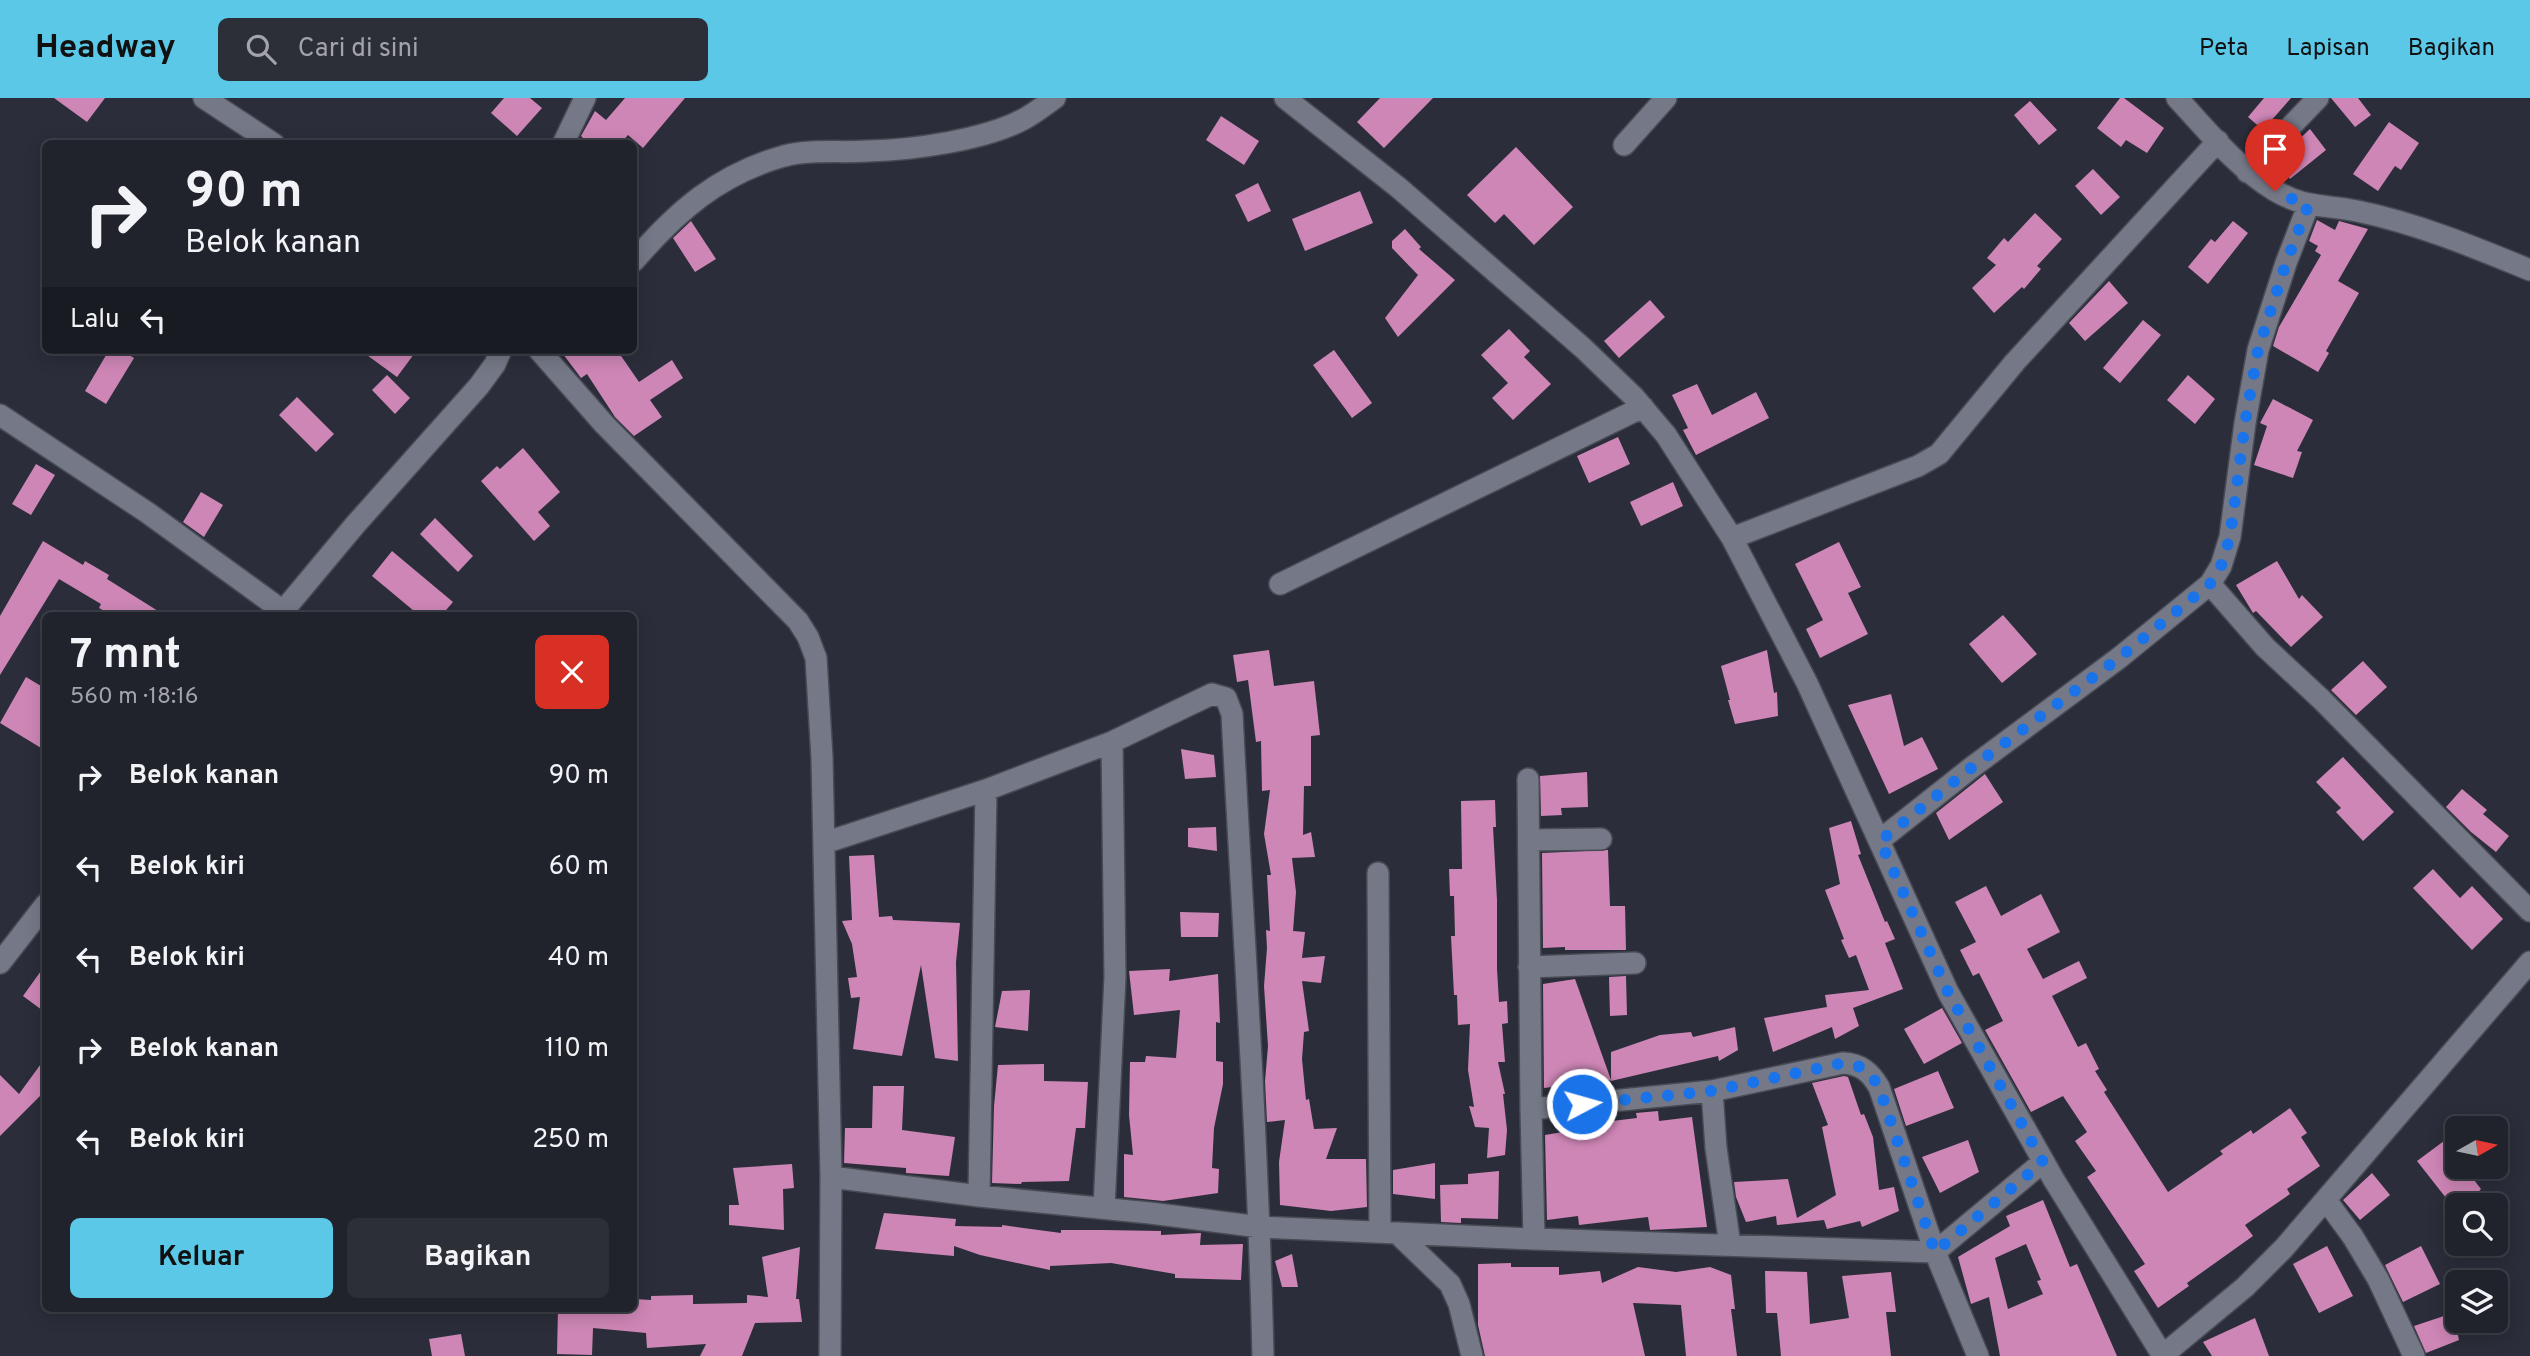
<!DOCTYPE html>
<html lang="id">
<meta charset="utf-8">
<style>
body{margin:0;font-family:Overpass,sans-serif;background:#2d2f38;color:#f1f3f6;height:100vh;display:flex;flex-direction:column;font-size:26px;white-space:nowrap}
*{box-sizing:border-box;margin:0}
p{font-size:23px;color:#a2a4a9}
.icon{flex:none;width:38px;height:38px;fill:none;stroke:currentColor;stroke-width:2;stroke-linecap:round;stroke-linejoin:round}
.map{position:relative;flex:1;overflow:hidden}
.drawer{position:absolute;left:42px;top:514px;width:595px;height:700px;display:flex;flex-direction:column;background:#20222c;border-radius:10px;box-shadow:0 4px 18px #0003,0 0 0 2px #3d3f48}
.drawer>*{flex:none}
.guide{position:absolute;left:42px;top:42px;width:595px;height:214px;border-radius:10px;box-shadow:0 4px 18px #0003,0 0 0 2px #3d3f48;background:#20222c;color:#f1f3f6;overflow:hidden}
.needle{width:46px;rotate:81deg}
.tools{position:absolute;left:2445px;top:1018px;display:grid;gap:14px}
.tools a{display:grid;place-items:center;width:63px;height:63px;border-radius:10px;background:#20222c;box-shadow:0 4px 18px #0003,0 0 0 2px #3d3f48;font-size:35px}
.pin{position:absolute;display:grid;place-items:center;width:60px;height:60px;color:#fff;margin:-72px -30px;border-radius:50% 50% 50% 0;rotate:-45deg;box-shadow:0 0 7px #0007}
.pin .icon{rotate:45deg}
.me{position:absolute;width:77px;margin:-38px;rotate:84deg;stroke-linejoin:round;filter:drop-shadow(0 0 5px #0008)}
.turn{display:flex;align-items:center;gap:24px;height:147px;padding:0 28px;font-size:32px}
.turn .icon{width:91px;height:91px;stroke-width:2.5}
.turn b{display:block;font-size:49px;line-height:60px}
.then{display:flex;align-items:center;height:66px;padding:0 28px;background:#0003;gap:14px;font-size:26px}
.round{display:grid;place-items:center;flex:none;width:74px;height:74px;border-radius:10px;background:#2d2f38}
.head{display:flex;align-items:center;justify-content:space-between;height:119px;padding:0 28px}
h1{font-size:42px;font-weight:700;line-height:52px}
.action{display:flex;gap:14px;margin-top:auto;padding:14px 28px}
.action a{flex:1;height:80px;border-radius:10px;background:#5ac8e6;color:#111;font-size:28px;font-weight:700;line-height:80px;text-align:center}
.action a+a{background:#2d2f38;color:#f1f3f6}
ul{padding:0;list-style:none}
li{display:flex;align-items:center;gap:21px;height:91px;padding:0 28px}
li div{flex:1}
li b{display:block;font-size:26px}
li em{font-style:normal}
header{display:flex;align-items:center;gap:42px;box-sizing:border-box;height:98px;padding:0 35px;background:#5ac8e6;color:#111}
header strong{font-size:33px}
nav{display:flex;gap:38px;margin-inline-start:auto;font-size:24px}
.search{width:490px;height:63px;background:#2d2f38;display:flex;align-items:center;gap:18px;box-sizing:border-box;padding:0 24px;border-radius:10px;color:#a2a4a9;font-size:26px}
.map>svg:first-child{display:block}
</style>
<header>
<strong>Headway</strong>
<div class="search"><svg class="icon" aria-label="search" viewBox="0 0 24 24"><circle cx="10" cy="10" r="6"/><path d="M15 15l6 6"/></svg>Cari di sini</div>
<nav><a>Peta</a><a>Lapisan</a><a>Bagikan</a></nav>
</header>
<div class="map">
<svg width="2530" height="1258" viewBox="0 0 2530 1258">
<rect width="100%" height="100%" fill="#2b2e3a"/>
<path fill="#ce86b6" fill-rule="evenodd" d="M54,0H105L87,24Z
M504,0H530L542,10L517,38L491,15Z
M625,0H685L643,50L628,37L620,46H589L581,38L595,13L606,22Z
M1380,0H1433L1384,50L1357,24Z
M2120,0H2124L2164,30L2147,55L2126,42L2121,49L2097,30Z
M2264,0H2291L2263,32L2248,19Z
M2331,0H2358L2371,17L2355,29Z
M2030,3L2057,32L2039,47L2014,17Z
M1221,18L1259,43L1244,67L1206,42Z
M2389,24L2419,45L2401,72L2395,68L2378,93L2353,76Z
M2310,31L2326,52L2290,81L2277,62Z
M1516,49L1573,109L1534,147L1504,116L1495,125L1467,97Z
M2093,71L2120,99L2101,117L2075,88Z
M1258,85L1271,113L1248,124L1235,97Z
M1360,93L1373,125L1305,153L1292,121Z
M2035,115L2062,141L2037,168L2041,171L2024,191L2022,189L1994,215L1972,190L1996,167L1987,160L2004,140L2008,144Z
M2317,122L2335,132L2339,123L2368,131L2338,183L2359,195L2326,253L2329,255L2318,274L2273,248L2279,229L2321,157L2315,153L2318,148L2309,143Z
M691,123L716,161L695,174L673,140Z
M2233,123L2248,135L2208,186L2188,169L2211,141L2215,144Z
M1405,131L1421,149L1419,151L1455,182L1398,239L1385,220L1418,177L1392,150V143Z
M2109,183L2128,205L2085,243L2069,225Z
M1650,202L1665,219L1619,260L1604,243Z
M2143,222L2161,237L2120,285L2103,270Z
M1509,231L1530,253L1524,259L1551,286L1513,322L1492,300L1508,285L1481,257Z
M109,252H121L134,260L106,306L85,293Z
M360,252H417L397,279Z
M560,252H617L639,284L672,262L683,280L650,302L662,319L634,338L615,319L587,276L581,280Z
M1334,252L1372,305L1352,320L1313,267Z
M387,277L410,300L395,316L372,292Z
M2188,277L2215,301L2195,326L2167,302Z
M1697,286L1712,317L1756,294L1769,320L1696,357L1683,332L1688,330L1672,297Z
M297,299L334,336L316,354L279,317Z
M2273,301L2313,322L2297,353L2302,354L2293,380L2254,367L2267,328L2260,325Z
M1618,339L1630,366L1589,385L1577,358Z
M523,350L560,394L538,414L550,428L534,443L481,383L497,368L500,371Z
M36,366L55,377L31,417L12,406Z
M1673,384L1683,408L1641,428L1630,404Z
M201,394L223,407L204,439L183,424Z
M435,420L473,458L458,474L420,436Z
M43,443L83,467L85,463L109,477L107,481L166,518H113L99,510L101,506L59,481L0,577V518Z
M1839,444L1861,489L1848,495L1868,536L1820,560L1806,531L1823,522L1795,466Z
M392,453L453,504L441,518H420L372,478Z
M2277,463L2299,501L2302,497L2323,519L2291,549L2256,513L2253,515L2236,487Z
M2003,517L2037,556L2002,585L1969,546Z
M1269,552L1274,588L1314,583L1320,637L1311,638V688H1304L1303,737L1311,734L1315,759L1292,760L1296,794L1293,833L1305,834L1302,860L1325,858L1321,885L1302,883L1309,933L1304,934L1302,961L1306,1002L1309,1001L1314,1031L1337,1030L1326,1061H1366L1367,1109L1331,1113L1280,1107L1279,1064L1285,1022L1267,1024L1265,983L1268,948L1264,888L1267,850L1266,832L1270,833L1267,777H1271L1264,736L1270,692L1262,693L1261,643L1256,644L1248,582L1237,584L1233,557Z
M1767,552L1774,595L1777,594L1778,618L1735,626L1728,602H1730L1721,568Z
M2363,563L2387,589L2356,617L2331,592Z
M26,579L46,591V653L0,625Z
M1891,596L1904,648L1922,639L1938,671L1889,696L1848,607Z
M1181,651L1214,657L1216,679L1185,681Z
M2343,659L2394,714L2363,743L2336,714L2341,710L2316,684Z
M1587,674L1588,709L1561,710L1562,717L1541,718L1540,678Z
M1985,676L2003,704L1949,742L1936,715Z
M2462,691L2487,712L2483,716L2509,738L2496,754L2471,734L2446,709Z
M1495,702L1496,729H1493L1497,802V871L1499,904L1507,903L1508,925L1502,926L1505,964H1498L1505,996H1503L1507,1032L1505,1057L1487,1060L1489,1030L1475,1029L1469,1008L1474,1009L1468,972L1470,926L1458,927L1457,897H1454L1451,838H1455L1454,798H1450L1449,771H1462L1461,703Z
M1851,723L1861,756L1858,757L1885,824L1887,823L1895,841L1885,845L1903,891L1853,910L1859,928L1835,941L1832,929L1773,954L1764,920L1827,909L1825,897L1869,892L1856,857L1849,860L1841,842L1844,841L1825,792L1840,786L1829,730Z
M1216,729L1217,753L1188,749V730Z
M1608,752L1610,808H1625L1626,852H1565V849L1543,850L1542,755Z
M874,757L879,819L892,818L893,822L960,825L956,864L958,963L935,960L921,867L902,958L853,951L860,899L851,900L848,880L857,879L852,846L842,823L852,822L849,758Z
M2433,771L2460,800L2472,788L2503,821L2472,852L2413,790Z
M1986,788L2001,818L2041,796L2060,834L2027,851L2043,881L2079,863L2087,880L2052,898L2078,949L2086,945L2099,971L2095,973L2107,992L2104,994L2168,1094L2223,1056L2220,1053L2251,1032L2253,1036L2290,1010L2307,1035L2301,1039L2320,1068L2287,1091L2290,1096L2245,1127L2253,1138L2187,1185L2189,1188L2158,1210L2134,1173L2145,1166L2087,1079L2096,1073L2075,1043L2087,1034L2063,998L2031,1014L1985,932L2003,923L1979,875L1973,878L1960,852L1976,844L1955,804Z
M1180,814L1219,815L1218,839H1181Z
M46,866V915L23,898Z
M1170,871L1169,883L1218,876L1220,925L1216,924V963L1223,964V986L1214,1030L1212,1070L1219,1071L1218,1095L1163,1103L1124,1099V1056L1133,1057L1129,1017L1130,964H1145L1146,958L1176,960L1180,912L1134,917L1129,873Z
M1626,878L1627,917L1610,918L1609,879Z
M1575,881L1611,982L1544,990L1543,886Z
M1030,892L1028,933L995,929L1002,893Z
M1942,910L1962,945L1924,966L1904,931Z
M1735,929L1738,952L1719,963L1718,958L1611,983V954L1660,937L1691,934L1693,939Z
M46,959V992L0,1038V977L19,996Z
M1044,966V983L1088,984L1085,1030H1076L1069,1083L1022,1084L1021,1086L992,1085L994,1008L998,967Z
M1938,973L1954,1010L1906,1028L1894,991Z
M1844,978L1848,979L1861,1017L1864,1016L1873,1039L1879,1092L1894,1089L1899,1113L1862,1129L1860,1123L1827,1131L1824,1122L1777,1127L1776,1118L1746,1124L1736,1099L1734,1084L1788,1081L1797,1120L1836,1097L1822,1029L1828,1027L1812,985Z
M873,988H904L902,1032L955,1039L949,1078L906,1075V1070L844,1065L845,1030H872Z
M1658,1013L1659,1023L1692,1019L1707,1129L1650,1132L1648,1119L1579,1127L1578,1118L1547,1122L1545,1037L1604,1027V1024L1637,1020L1636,1015Z
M1968,1042L1979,1074L1940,1095L1922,1059Z
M2444,1043L2457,1060V1069H2464L2481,1091L2466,1108H2457V1114L2417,1063Z
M1435,1065V1101L1393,1096V1072Z
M792,1066L794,1090L783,1091L784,1132L729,1127V1107H739L733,1070Z
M1499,1073L1498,1121L1461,1120V1125L1441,1124L1440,1087L1468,1086V1076Z
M2372,1075L2390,1097L2360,1122L2343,1102Z
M2043,1102L2070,1169L2077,1166L2117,1258H2000L1989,1199L1971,1206L1958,1159L2010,1128L2006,1118ZM2026,1146L2041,1182L2037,1183L2043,1196L2008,1211L1995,1160Z
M884,1115L956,1121L955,1128L1002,1129V1127L1061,1135V1132H1103L1161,1133V1137L1201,1135L1200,1147L1243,1146L1241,1182L1175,1180V1176L1111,1165L1050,1168V1172L980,1157L954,1148V1158L875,1151Z
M2327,1148L2353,1198L2319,1215L2293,1166Z
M2421,1148L2440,1186L2403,1204L2385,1167Z
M800,1149L796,1201H799L802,1224L755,1225L742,1258H700L706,1246L647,1250L646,1235L593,1230L592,1257L557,1256L558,1211H634V1201L651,1202V1198L693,1197V1206L747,1205V1197L768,1199L762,1159Z
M1292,1156L1298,1189H1282L1275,1163Z
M1511,1165V1169H1559V1177L1600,1173L1602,1185L1638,1169L1676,1174L1710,1169L1731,1177L1735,1211H1731L1737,1258H1686L1681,1207L1633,1205L1645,1258H1485L1478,1227V1166Z
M1765,1173L1807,1174L1810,1226L1849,1220L1842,1178L1891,1174L1896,1214H1886L1891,1258H1781L1777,1215H1766Z
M2453,1215L2459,1242L2426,1255L2414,1228Z
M2255,1220L2269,1258H2212L2203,1244Z
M461,1236L465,1258H432L429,1241Z"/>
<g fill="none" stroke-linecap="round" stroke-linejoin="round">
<g stroke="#484a54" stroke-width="24">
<path id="minor" d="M204,0L274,46
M1285,0L1399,90L1583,250L1634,299L1666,337L1732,440L1807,585L1948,894L2054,1082L2163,1258
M2177,0C2207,32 2236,69 2274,92C2305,111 2324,106 2357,113C2416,125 2474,149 2530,172
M563,46L585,0
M1624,47L1666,0
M2247,74L2318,0
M634,163C677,113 719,76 784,58C812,51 840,55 868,53C913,52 985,42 1024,21C1035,15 1045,7 1055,0
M539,252L604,326L798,523L808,539L816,560L822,660L831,1079L830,1258
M0,317L148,415L283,513
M1732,440L1918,368L1939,356L2015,264L2218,43
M1280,486L1643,309
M2210,486L2265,549L2322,602L2530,813
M279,518L355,427L479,288L495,266L501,252
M1528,681L1531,1011L1534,1141L1935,1154L2043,1064
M1529,742L1601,741
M1880,742L1971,670L2119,560L2210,486L2221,468L2230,439L2245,325L2258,252L2286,165L2308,108
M824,745L986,692L1112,644L1212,596L1226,600L1232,616C1243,830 1258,1044 1263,1258
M1378,775L1380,1134
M0,865L46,806
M1529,869L1635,865
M1712,993L1716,1050L1730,1147
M1531,1011L1712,993L1843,965C1861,966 1870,974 1879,989L1935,1154L1978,1258
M831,1079L979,1098L1150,1115L1260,1129L1397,1135L1450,1186L1459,1206L1472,1258
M979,1098L986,692
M2326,1102L2353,1139L2378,1181L2414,1258
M1104,1110L1115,879L1112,644
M1397,1135L1534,1141
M2163,1257L2245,1189L2284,1150L2530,864"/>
</g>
<use href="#minor" stroke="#757987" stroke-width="21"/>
</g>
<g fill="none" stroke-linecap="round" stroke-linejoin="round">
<path stroke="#1a73e8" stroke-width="12" stroke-dasharray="0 21.6" d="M1582,1006L1712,993L1843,965C1861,966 1870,974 1879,989L1935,1154L2043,1064L1948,894L1880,743L1971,670L2119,560L2210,486L2221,468L2230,439L2245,325L2258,252L2286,165L2308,108L2275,93"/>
</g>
</svg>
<div class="tools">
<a><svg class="needle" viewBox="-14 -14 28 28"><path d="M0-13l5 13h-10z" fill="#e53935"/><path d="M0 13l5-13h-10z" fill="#a2a4a9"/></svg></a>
<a><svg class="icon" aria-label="search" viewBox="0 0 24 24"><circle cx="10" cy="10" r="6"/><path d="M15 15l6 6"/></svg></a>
<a><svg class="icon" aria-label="layers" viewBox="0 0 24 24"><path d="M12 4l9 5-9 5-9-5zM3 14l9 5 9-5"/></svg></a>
</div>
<div class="pin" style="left:2275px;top:93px;background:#d93025"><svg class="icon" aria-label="arrive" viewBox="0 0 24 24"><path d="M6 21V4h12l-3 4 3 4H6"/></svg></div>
<svg class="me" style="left:1582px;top:1006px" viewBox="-20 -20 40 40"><circle r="17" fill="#1a73e8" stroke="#fff" stroke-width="3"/><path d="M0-11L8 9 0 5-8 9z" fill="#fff"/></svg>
<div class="guide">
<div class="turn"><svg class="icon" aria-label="right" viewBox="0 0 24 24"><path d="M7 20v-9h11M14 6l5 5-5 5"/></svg><div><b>90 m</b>Belok kanan</div></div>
<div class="then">Lalu<svg class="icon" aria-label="left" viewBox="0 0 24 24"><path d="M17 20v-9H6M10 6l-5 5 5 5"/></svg></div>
</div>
<section class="drawer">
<div class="head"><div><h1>7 mnt</h1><p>560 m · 18:16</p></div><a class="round" style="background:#d93025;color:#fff"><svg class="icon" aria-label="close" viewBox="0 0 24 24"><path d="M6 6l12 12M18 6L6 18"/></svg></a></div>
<ul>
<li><svg class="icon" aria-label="right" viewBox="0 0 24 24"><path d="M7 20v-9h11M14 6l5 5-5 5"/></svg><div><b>Belok kanan</b></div><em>90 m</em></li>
<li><svg class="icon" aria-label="left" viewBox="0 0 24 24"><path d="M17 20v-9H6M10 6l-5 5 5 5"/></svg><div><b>Belok kiri</b></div><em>60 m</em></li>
<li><svg class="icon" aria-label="left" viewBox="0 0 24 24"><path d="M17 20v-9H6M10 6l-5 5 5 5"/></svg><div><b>Belok kiri</b></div><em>40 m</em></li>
<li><svg class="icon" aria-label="right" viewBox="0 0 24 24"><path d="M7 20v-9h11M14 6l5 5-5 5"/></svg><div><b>Belok kanan</b></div><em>110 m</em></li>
<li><svg class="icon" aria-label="left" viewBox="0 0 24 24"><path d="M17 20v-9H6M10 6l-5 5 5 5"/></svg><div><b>Belok kiri</b></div><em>250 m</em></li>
</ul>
<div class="action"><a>Keluar</a><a>Bagikan</a></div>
</section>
</div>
